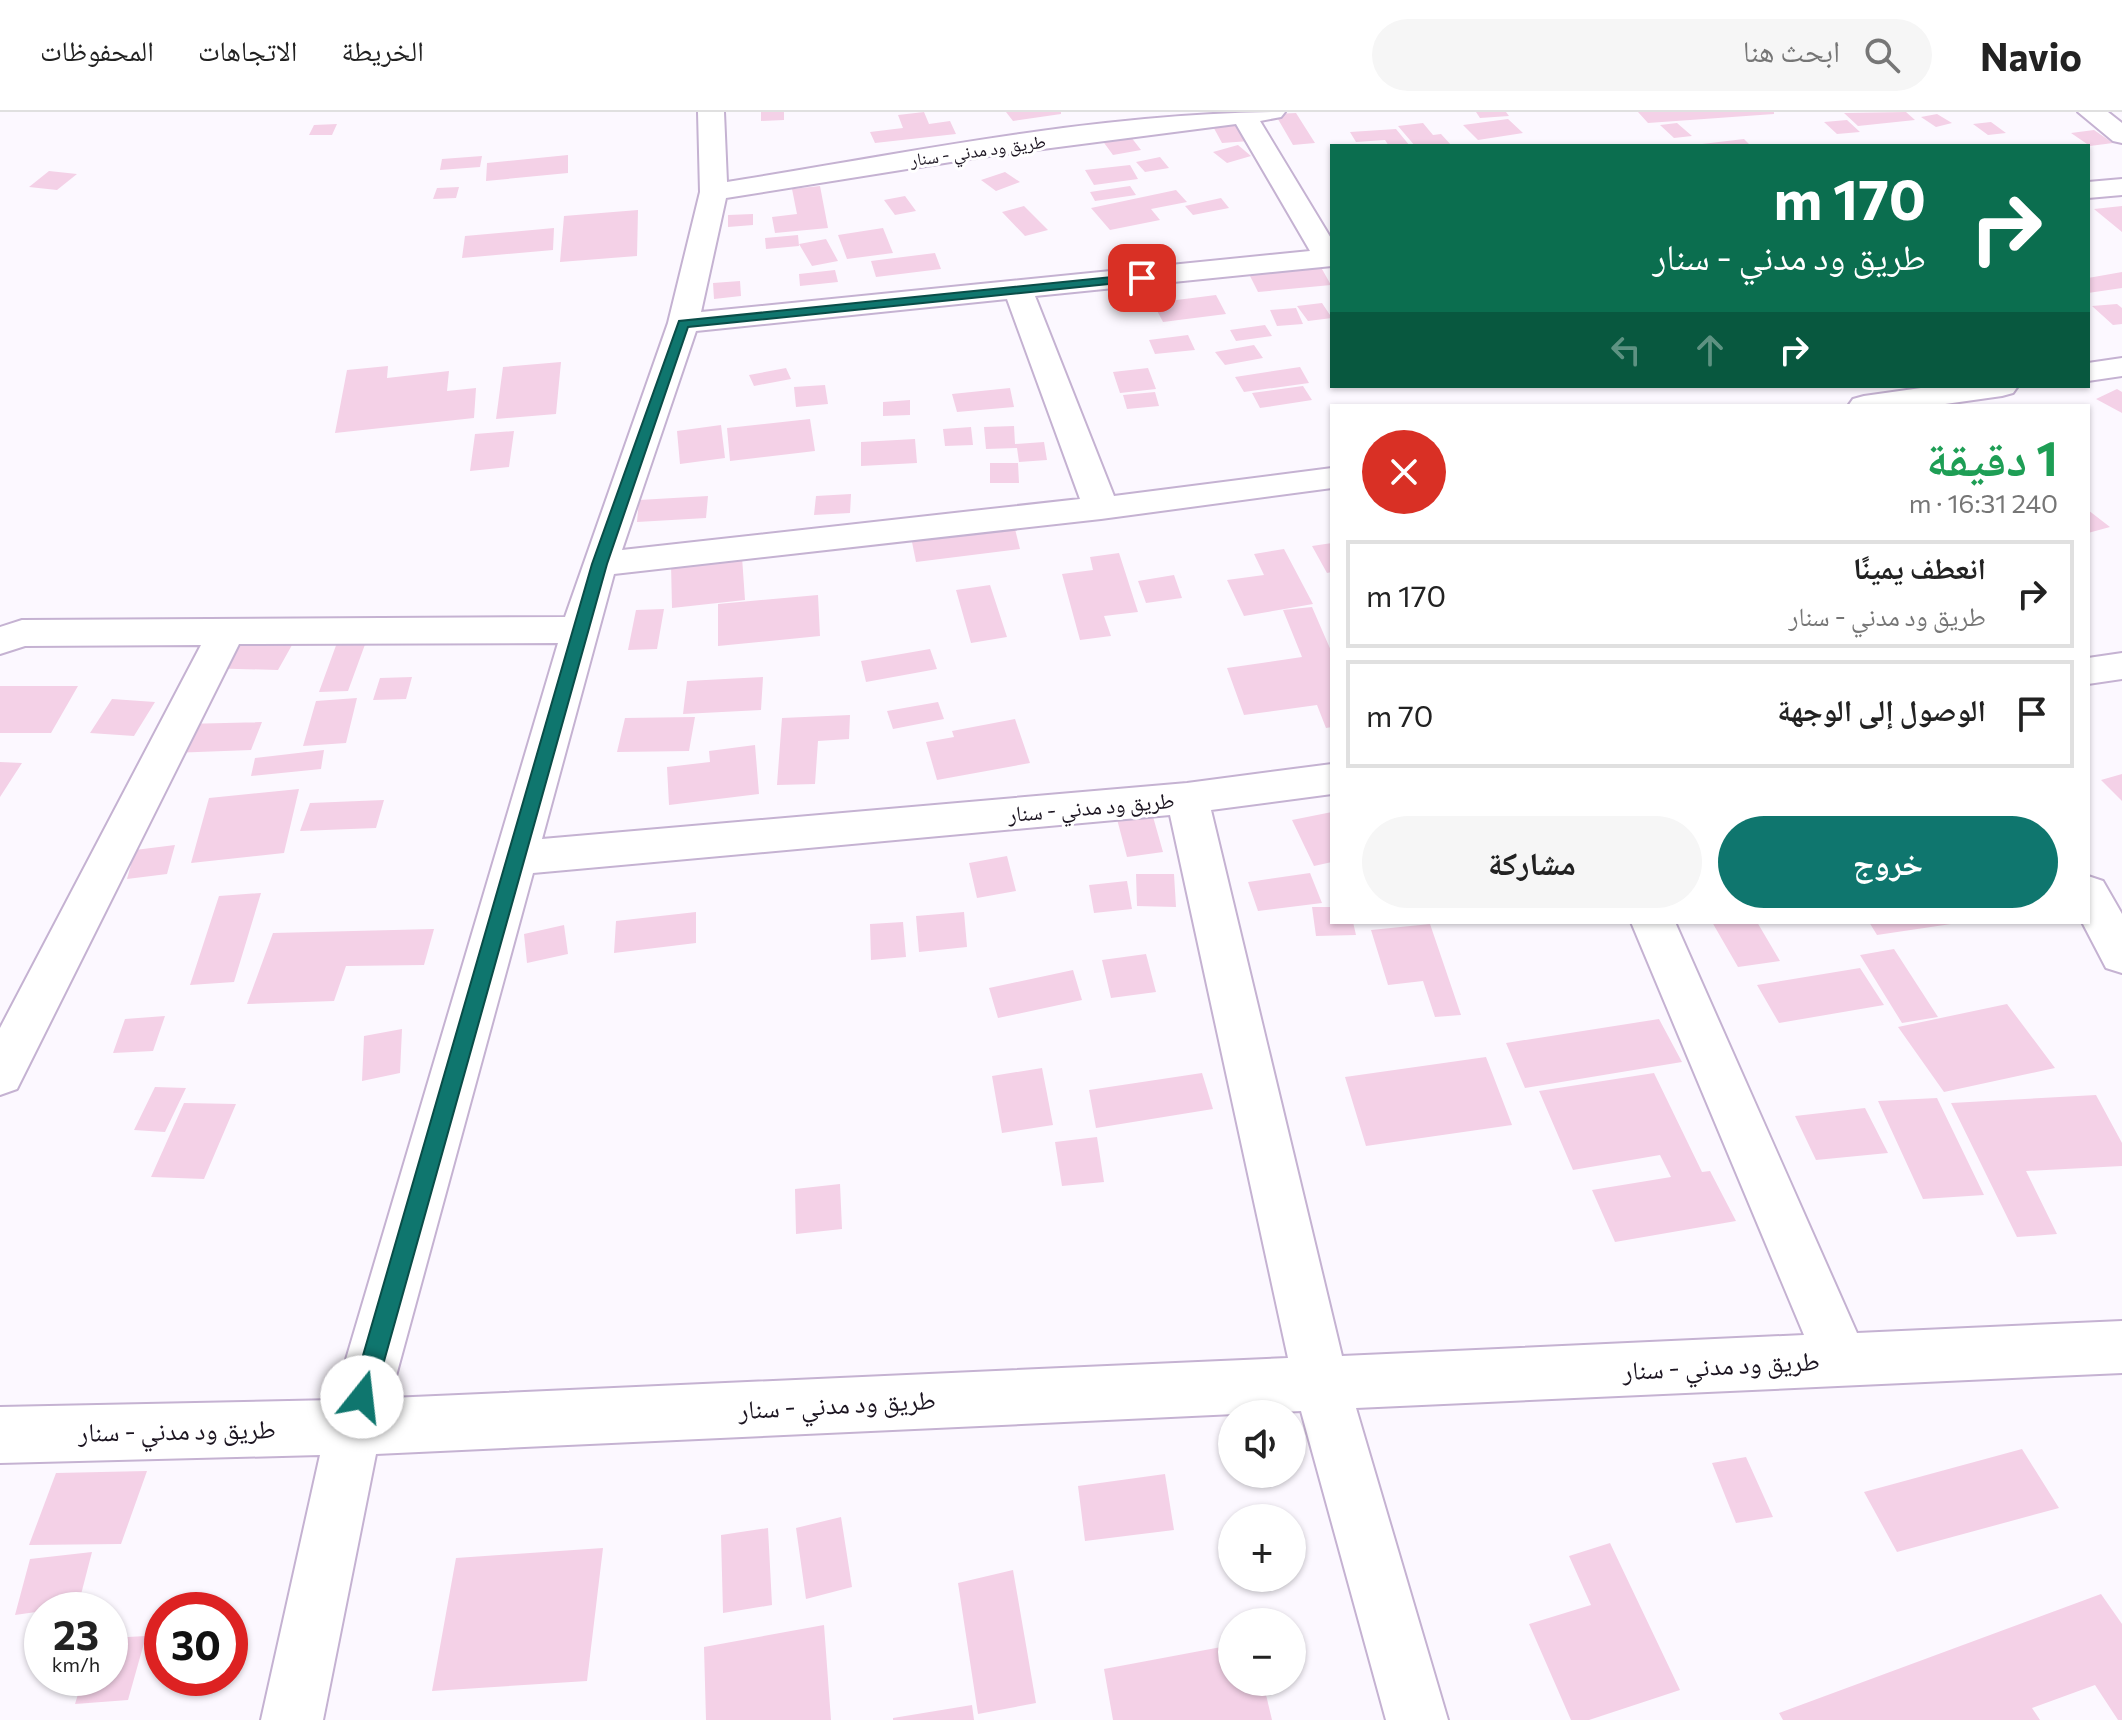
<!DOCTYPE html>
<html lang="ar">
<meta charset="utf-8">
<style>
body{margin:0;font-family:Commissioner,"Noto Naskh Arabic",sans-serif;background:#f6f6f6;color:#222;direction:rtl;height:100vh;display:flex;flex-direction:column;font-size:30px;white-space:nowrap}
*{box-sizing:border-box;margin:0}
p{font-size:26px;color:#767676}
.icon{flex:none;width:44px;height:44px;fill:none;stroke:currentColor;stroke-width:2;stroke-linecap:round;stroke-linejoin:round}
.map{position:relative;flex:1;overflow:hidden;direction:ltr}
.panel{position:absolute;left:1330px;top:292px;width:760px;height:520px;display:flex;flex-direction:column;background:#fff;border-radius:0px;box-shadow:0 2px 6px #0004;direction:rtl}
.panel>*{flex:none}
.guide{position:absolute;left:1330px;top:32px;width:760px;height:244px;border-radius:0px;box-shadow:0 2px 6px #0004;direction:rtl;background:#0b6e4f;color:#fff;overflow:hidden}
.controls{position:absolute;left:1218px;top:1288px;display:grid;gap:16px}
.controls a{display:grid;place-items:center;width:88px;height:88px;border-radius:50%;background:#fff;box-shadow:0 2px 6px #0004;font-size:40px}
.speed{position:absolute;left:24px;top:1480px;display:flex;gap:16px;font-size:40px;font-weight:700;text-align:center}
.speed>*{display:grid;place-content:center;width:104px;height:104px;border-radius:50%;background:#fff;box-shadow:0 2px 6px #0004;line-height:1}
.speed small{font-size:20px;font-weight:400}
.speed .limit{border:12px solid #d22;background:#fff;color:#111}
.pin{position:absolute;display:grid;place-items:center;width:68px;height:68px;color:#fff;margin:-34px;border-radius:16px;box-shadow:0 4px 12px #0006}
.me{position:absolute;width:88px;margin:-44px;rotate:16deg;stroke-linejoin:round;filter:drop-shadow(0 0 6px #0008)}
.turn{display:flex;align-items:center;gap:28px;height:168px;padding:0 32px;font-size:36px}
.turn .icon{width:104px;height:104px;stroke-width:2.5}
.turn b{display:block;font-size:56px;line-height:68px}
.lanes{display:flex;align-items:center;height:76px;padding:0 32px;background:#0003;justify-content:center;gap:40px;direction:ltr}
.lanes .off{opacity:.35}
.round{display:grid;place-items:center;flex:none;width:84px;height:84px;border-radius:42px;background:#f6f6f6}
.overview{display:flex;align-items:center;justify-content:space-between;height:136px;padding:0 32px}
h1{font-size:48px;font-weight:700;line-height:60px;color:#1e9e55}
.primary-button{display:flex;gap:16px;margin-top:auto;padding:16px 32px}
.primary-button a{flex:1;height:92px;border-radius:48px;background:#0f766e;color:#fff;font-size:32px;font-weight:700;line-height:92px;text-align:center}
.primary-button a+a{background:#f6f6f6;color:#222}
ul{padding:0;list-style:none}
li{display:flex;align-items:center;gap:24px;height:108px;margin:0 16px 12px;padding:0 16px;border:4px solid #e0e0e0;border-radius:0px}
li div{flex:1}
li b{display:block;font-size:30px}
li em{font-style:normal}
header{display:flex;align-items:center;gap:48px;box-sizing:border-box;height:112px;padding:0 40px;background:#fff;border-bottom:2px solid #e0e0e0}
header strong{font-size:38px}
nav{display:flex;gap:44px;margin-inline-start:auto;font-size:28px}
.search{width:560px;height:72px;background:#f6f6f6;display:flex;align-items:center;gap:20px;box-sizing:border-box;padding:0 28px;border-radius:44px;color:#767676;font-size:30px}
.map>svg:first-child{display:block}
</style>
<header>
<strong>Navio</strong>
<div class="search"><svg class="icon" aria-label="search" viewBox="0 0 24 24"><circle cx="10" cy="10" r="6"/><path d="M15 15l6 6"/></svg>ابحث هنا</div>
<nav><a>الخريطة</a><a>الاتجاهات</a><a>المحفوظات</a></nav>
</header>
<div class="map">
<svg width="2122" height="1608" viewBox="0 0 2122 1608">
<rect width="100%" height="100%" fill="#fcf8ff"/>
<path fill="#f4d1e7" d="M761,0H784V8L761,9Z
M924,0L929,12L950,9L956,22L875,31L870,20L903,16L898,3Z
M1006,0H1061V2L1013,9Z
M1476,0H1506L1509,4L1480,6Z
M1638,0H1774V2L1648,11Z
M1906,0L1915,8L1858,14L1844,1Z
M1296,1L1315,31L1293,33L1275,2Z
M1937,2L1952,11L1936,15L1921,5Z
M1236,4L1250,29L1222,31L1209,7Z
M1508,7L1523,21L1478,28L1463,13Z
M1847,8L1860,20L1837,22L1824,10Z
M1991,10L2006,21L1988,23L1973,12Z
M1423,11L1433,23L1441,22L1452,34H1415L1398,14Z
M1677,11L1692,24L1674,26L1660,13Z
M337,12L332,23H309L314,13Z
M1124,16L1141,38L1113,43L1096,20Z
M1396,17L1410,34H1389L1385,28L1356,30L1350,20Z
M2094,18L2113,31L2090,34L2071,21Z
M1744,27L1751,34H1702V32Z
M1238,33L1251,44L1227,51L1213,40Z
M568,43V61L486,69L487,51Z
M482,44L480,55L440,58L442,47Z
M1160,45L1169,56L1145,60L1136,50Z
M1130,53L1138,67L1094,73L1085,58Z
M49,59L77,62L57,78L29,75Z
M1005,60L1020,70L996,79L981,68Z
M820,74L828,116L775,121L772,105L797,102L792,77Z
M1130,74L1136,83L1095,89L1090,80Z
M459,75L456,86L433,87L437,76Z
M1176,78L1187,90L1151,97L1160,108L1110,118L1091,96Z
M905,84L916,99L895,103L884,88Z
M1221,86L1229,96L1193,103L1185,94Z
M1024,94L1048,118L1025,124L1002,100Z
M2122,94V120L2094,97Z
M638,98L637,144L560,150L564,104Z
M753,102V113L728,115V103Z
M554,116L553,138L462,146L465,124Z
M883,116L893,141L847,147L838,123Z
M798,123L799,134L766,137L765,126Z
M826,127L838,149L812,154L799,132Z
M935,141L941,157L876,165L871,149Z
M1318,150L1331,173L1258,180L1246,156Z
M835,158L838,170L800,174L799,162Z
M2122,160V176L2088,181V166Z
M740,169L741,184L714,187L713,171Z
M1216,183L1226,202L1163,210L1153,191Z
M1322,191L1332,206L1308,209L1297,194Z
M2117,192L2122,196V212L2113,213L2092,194Z
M1296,196L1303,212L1277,214L1270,198Z
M1265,213L1272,224L1236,229L1230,218Z
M1188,223L1195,238L1155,242L1149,228Z
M1254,233L1263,246L1225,253L1215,240Z
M561,250L556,302L496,307L503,255Z
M388,254L387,266L449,259L447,279L476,276L474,306L335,321L347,258Z
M1300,255L1309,271L1244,280L1235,265Z
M786,256L791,267L754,274L749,263Z
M1148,256L1156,277L1120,281L1113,260Z
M825,273L828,292L796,295L794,275Z
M1303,274L1312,288L1260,296L1252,281Z
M1010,276L1014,295L957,300L952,282Z
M2117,277L2122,280V301L2096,287Z
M1155,280L1159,294L1127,297L1123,283Z
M910,288V303L883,304V290Z
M810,307L815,339L730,349L727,316Z
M721,313L725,346L680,352L677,319Z
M1014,314L1015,332L1044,330L1047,348L1019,350L1017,336L986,337L984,315Z
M971,315L973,333L945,334L943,317Z
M514,319L509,355L470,359L475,322Z
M915,327L917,351L861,354V330Z
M990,351H1018L1019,371H990Z
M851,382L850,401L814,403L816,384Z
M708,384L706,406L637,410L639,388Z
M2088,398L2110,415L2088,421Z
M1014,413L1020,437L916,450L911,425Z
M1332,431V460L1327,461L1312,434Z
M1284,437L1313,492L1244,504L1227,468L1264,463L1254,442Z
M1119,441L1138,500L1104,504L1111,524L1080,528L1062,462L1093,458L1090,445Z
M742,445L745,488L672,496L671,452Z
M1174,463L1182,486L1146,491L1138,469Z
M990,473L1007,525L971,531L956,478Z
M818,483L820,524L718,534V492Z
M1312,495L1332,541V615L1326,616L1317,593L1244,603L1227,556L1302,545L1283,498Z
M664,497L657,537L628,538L636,498Z
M367,527L348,579L319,580L338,528Z
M217,531L292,533L278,558L202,556Z
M930,537L937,557L866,570L861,549Z
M412,565L406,587L373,588L380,566Z
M763,565L761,598L683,602L687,569Z
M0,574H78L51,621H0Z
M357,586L346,631L303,634L316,589Z
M112,587L155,590L134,624L90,621Z
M938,590L944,607L893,617L887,599Z
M850,603L849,627L818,629L815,672L777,673L782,606Z
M695,605L689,639L617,640L625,606Z
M1015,607L1030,651L937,668L926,630L954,625L952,619Z
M262,610L251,638L171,641L184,612Z
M755,633L759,682L669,693L667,655L710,650L709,639Z
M324,638L321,657L251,664L255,646Z
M0,650L22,651L0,685Z
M2122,662V689L2101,668Z
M299,677L284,741L191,751L209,686Z
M1148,687L1163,740L1127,745L1113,692Z
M384,688L376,716L300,719L310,691Z
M1332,700V750L1314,754L1292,708Z
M175,733L167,762L127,767L135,738Z
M1007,744L1016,779L977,786L969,751Z
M1310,761L1322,791L1258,799L1248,770Z
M1136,762H1174L1176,795L1137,794Z
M1127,769L1132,797L1094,801L1089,773Z
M261,781L234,870L190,873L219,784Z
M1312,795H1332V810H1353L1356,823L1316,824Z
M696,800V831L614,841L616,809Z
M964,800L967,835L919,840L916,804Z
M903,810L906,845L871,848L870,812Z
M1712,810H1757L1780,849L1738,855Z
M1869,810H1951V812L1877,823Z
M1430,812L1461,903L1435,905L1423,869L1388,873L1371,818Z
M564,813L568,842L527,851L524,822Z
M434,817L424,853L346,854L334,889L247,892L273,821Z
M1894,837L1938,905L1902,911L1860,843Z
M1146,842L1156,880L1111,886L1102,848Z
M1860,856L1884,893L1779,911L1757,873Z
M1073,858L1082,888L998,906L989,876Z
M2007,892L2055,956L1944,980L1898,915Z
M165,904L153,939L113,941L125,907Z
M1659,907L1682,950L1525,976L1506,931Z
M402,917L400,961L362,969L364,924Z
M1486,945L1512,1013L1366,1034L1345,965Z
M1042,956L1053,1013L1002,1021L992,964Z
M1202,961L1213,997L1096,1016L1089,978Z
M1654,961L1702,1060L1710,1059L1736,1109L1615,1130L1592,1078L1671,1065L1660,1043L1573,1058L1539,979Z
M155,975L186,976L165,1020L134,1018Z
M2096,983L2122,1031V1054L2026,1059L2057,1122L2017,1125L1951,991Z
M1937,986L1984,1083L1923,1087L1878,989Z
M184,991L236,992L204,1067L151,1065Z
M1865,996L1888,1041L1816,1048L1795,1004Z
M1097,1025L1104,1070L1062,1074L1055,1030Z
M840,1072L842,1117L796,1122L795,1077Z
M2022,1337L2059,1396L1897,1440L1864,1380Z
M1746,1345L1773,1405L1736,1411L1712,1351Z
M147,1359L121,1432L29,1433L56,1361Z
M1165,1362L1174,1418L1085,1429L1078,1374Z
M841,1405L852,1475L806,1487L796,1416Z
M768,1416L772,1493L723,1501L721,1423Z
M1610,1431L1680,1578L1589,1608H1571L1529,1512L1591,1493L1569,1444Z
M603,1436L587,1569L432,1579L456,1446Z
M92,1440L78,1494L15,1503L30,1447Z
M1013,1458L1036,1591L978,1602L958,1471Z
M2101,1482L2122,1512V1608H2118L2095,1573L2032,1596L2040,1608H1783L1779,1601Z
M824,1513L831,1608H706L704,1535Z
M146,1524L128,1588L75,1592L83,1566H110V1526Z
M1232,1533V1570H1263L1272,1608H1113L1104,1557Z
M972,1593L974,1608H893V1606Z"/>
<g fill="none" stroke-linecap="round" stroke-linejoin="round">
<g stroke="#c5b2d2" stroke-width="4">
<path id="minor" d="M698,0H724L727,70C909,41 1101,0 1285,0L1281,5L1260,9L1332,128V154L1035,184L1114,384L1332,356V376L1101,407L614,462L542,727L1187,671L1332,652V682L1211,698L1342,1244L1804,1223L1631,810H1675L1857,1221L2122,1209V1261L1356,1296L1448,1608H1386L1301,1299L376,1342L323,1608H261L320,1343L0,1351V1295L334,1288L558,531L239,532L17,977L0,983V916L201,533L25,534L0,542V515L22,508L565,505L668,211L700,80ZM1236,12L1310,139L701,200L726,86L982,45ZM1007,187L1080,387L622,438L696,219ZM1170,703L1288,1246L390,1286L533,761Z
M2078,0H2108L2122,11V31L2113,29Z
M2122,67V83L2088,86V70Z
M2122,246V264L2088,269V251Z
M1935,274H2018L2013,281L2002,284L1931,294H1848L1853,287L1864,284Z
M2122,541V567L2088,572V546Z
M2088,764L2103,769L2122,802V861L2106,856L2082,810H2088Z"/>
</g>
<use href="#minor" fill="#fff" fill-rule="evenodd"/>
</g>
<path fill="#0f766e" stroke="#0a4d48" stroke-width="2" d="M1142,162L1147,163V168L688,215L607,452L374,1285L370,1293L362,1296L354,1293L351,1285L592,452L679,209Z"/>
<g text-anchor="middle" stroke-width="6" stroke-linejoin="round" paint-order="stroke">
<g font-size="18" fill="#1c1521" stroke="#fff">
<text transform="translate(978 39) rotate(-8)" y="6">طريق ود مدني - سنار</text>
</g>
<g font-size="22" fill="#1c1521" stroke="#fff">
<text transform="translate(1091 695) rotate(-5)" y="8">طريق ود مدني - سنار</text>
</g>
<g font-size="26" fill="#1c1521" stroke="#fff">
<text transform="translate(1721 1254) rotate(-3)" y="9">طريق ود مدني - سنار</text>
<text transform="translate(837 1293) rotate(-3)" y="9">طريق ود مدني - سنار</text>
<text transform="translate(177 1319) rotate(-1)" y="9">طريق ود مدني - سنار</text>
</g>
</g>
</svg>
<div class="controls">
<a><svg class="icon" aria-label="sound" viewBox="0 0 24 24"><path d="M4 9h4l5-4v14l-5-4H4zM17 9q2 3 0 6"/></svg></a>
<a>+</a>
<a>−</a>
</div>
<div class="speed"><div>23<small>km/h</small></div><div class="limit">30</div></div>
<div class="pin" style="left:1142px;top:166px;background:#d93025"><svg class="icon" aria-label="arrive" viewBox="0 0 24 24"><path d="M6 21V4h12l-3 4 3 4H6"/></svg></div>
<svg class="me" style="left:362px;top:1285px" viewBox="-20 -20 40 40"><circle r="19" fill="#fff"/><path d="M0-13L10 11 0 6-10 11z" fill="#0f766e"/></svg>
<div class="guide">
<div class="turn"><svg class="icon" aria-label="right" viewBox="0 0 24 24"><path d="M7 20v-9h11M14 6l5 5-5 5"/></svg><div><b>170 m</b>طريق ود مدني - سنار</div></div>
<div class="lanes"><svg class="icon off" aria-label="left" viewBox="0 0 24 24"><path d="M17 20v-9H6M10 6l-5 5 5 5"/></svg><svg class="icon off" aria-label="ahead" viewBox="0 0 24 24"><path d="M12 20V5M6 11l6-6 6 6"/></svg><svg class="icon" aria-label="right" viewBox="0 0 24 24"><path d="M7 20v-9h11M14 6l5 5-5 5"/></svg></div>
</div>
<section class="panel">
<div class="overview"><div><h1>1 دقيقة</h1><p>240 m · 16:31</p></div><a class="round" style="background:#d93025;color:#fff"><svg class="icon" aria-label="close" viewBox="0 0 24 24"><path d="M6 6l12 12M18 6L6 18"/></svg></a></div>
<ul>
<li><svg class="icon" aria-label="right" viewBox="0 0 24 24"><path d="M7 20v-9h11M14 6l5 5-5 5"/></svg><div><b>انعطف يمينًا</b><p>طريق ود مدني - سنار</p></div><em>170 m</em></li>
<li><svg class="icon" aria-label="arrive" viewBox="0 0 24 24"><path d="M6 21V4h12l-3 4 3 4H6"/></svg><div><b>الوصول إلى الوجهة</b></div><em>70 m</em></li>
</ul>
<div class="primary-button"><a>خروج</a><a>مشاركة</a></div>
</section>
</div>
